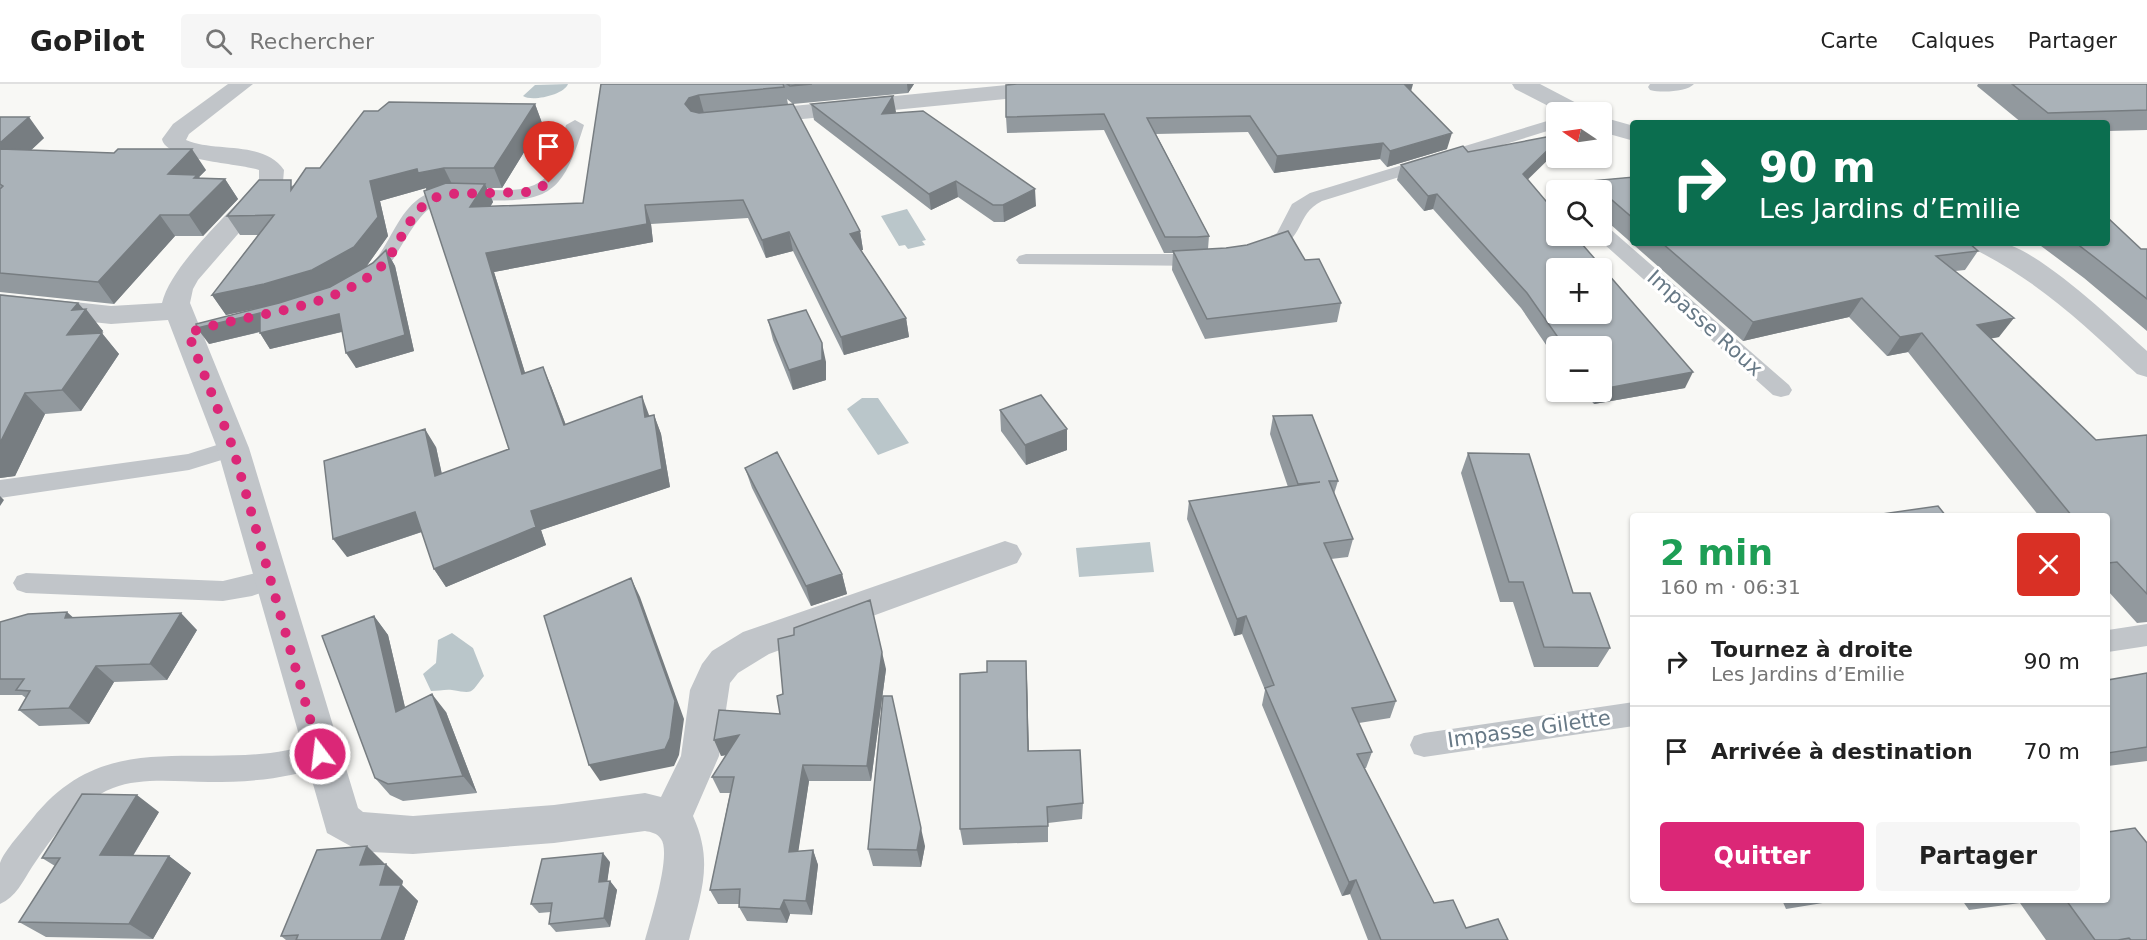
<!DOCTYPE html>
<html lang="fr">
<meta charset="utf-8">
<style>
body{margin:0;font-family:"DejaVu Sans",sans-serif;background:#f6f6f6;color:#222;height:100vh;display:flex;flex-direction:column;font-size:22px;white-space:nowrap}
*{box-sizing:border-box;margin:0}
p{font-size:20px;color:#767676}
.icon{flex:none;width:33px;height:33px;fill:none;stroke:currentColor;stroke-width:2;stroke-linecap:round;stroke-linejoin:round}
.map{position:relative;flex:1;overflow:hidden}
.sheet{position:absolute;left:1630px;top:429px;width:480px;height:390px;display:flex;flex-direction:column;background:#fff;border-radius:6px;box-shadow:0 2px 4px #0004}
.sheet>*{flex:none}
.hud{position:absolute;left:1630px;top:36px;width:480px;height:126px;border-radius:6px;box-shadow:0 2px 4px #0004;background:#0b6e4f;color:#fff;overflow:hidden}
.needle{width:39px;rotate:283deg}
.fabs{position:absolute;left:1546px;top:18px;display:grid;gap:12px}
.fabs a{display:grid;place-items:center;width:66px;height:66px;border-radius:6px;background:#fff;box-shadow:0 2px 4px #0004;font-size:30px}
.pin{position:absolute;display:grid;place-items:center;width:51px;height:51px;color:#fff;margin:-62px -26px;border-radius:50% 50% 50% 0;rotate:-45deg;box-shadow:0 0 6px #0007}
.pin .icon{rotate:45deg}
.me{position:absolute;width:66px;margin:-33px;rotate:345deg;stroke-linejoin:round;filter:drop-shadow(0 0 4px #0008)}
.turn{display:flex;align-items:center;gap:21px;height:126px;padding:0 30px;font-size:27px}
.turn .icon{width:78px;height:78px;stroke-width:2.5}
.turn b{display:block;font-size:42px;line-height:51px}
.round{display:grid;place-items:center;flex:none;width:63px;height:63px;border-radius:6px;background:#f6f6f6}
.headline{display:flex;align-items:center;justify-content:space-between;height:102px;padding:0 30px}
h1{font-size:36px;font-weight:600;line-height:45px;color:#1e9e55}
.action{display:flex;gap:12px;margin-top:auto;padding:12px 30px}
.action a{flex:1;height:69px;border-radius:6px;background:#db2777;color:#fff;font-size:24px;font-weight:600;line-height:69px;text-align:center}
.action a+a{background:#f6f6f6;color:#222}
ul{padding:0;list-style:none}
li{display:flex;align-items:center;gap:18px;height:90px;padding:0 30px;border-top:2px solid #e0e0e0}
li div{flex:1}
li b{display:block;font-size:22px}
li em{font-style:normal}
header{display:flex;align-items:center;gap:36px;box-sizing:border-box;height:84px;padding:0 30px;background:#fff;border-bottom:2px solid #e0e0e0}
header strong{font-size:28px}
nav{display:flex;gap:33px;margin-inline-start:auto;font-size:21px}
.search{width:420px;height:54px;background:#f6f6f6;display:flex;align-items:center;gap:15px;box-sizing:border-box;padding:0 21px;border-radius:6px;color:#767676;font-size:22px}
.map>svg:first-child{display:block}
</style>
<header>
<strong>GoPilot</strong>
<div class="search"><svg class="icon" aria-label="search" viewBox="0 0 24 24"><circle cx="10" cy="10" r="6"/><path d="M15 15l6 6"/></svg>Rechercher</div>
<nav><a>Carte</a><a>Calques</a><a>Partager</a></nav>
</header>
<div class="map">
<svg width="2147" height="856" viewBox="0 0 2147 856">
<rect width="100%" height="100%" fill="#f8f8f5"/>
<path fill="#bac6ca" d="M568,0C564,11 532,18 523,12L535,1Z
M907,125L926,156L922,157L925,161L908,165L905,161L899,162L881,132Z
M862,314H878L909,359L878,371L847,325Z
M1150,458L1154,488L1079,493L1076,464Z
M452,549L473,564L484,592C470,609 475,610 452,606C446,605 438,607 431,607L423,590L436,579L438,556Z"/>
<g fill="none" stroke-linecap="round" stroke-linejoin="round">
<path fill="#c1c5c9" fill-rule="evenodd" d="M1650,0H1694C1687,8 1661,9 1650,6L1648,3Z
M1557,34V44L1322,117C1292,132 1309,159 1261,171L1251,165L1277,149L1292,120L1310,109Z
M575,36L584,41C562,111 550,119 476,116C463,115 448,113 436,120C409,136 399,177 374,198H360L357,194C363,185 373,179 379,171C393,151 401,125 423,112C458,92 518,122 547,92C558,80 561,57 566,41Z
M1602,142L1609,144L1789,301L1792,306L1789,311L1781,313L1773,311L1595,152H1602Z
M1026,170H1203L1210,172L1213,176L1210,180L1203,182L1019,180L1016,176L1019,172Z
M233,356L241,358L244,364L241,370L189,386L0,414V396L188,370Z
M272,485L281,488L285,495L281,502L252,512L223,517L26,509L17,506L13,499L17,492L26,489L223,497Z
M2147,540V562L2108,568V546Z
M1634,618V642L1424,673L1414,670L1410,661L1414,652L1424,649Z
M320,657L330,661L334,670L330,679C290,695 252,698 209,698C178,698 142,693 113,704C77,718 53,752 32,783C23,797 16,813 0,820C0,808 0,790 0,779C4,767 24,745 32,735C113,632 216,696 320,657Z"/>
<path fill="#c1c5c9" fill-rule="evenodd" d="M228,0H253L189,50L186,56C216,69 264,56 284,86L283,98L198,196L193,205L190,219L249,364L358,724L363,728L413,732L554,721L645,709L661,713L681,672L690,606L702,580L712,567L743,548L1005,457L1017,461L1022,470L1017,479L769,570L738,589L730,599L719,672L693,732C714,779 701,808 689,856H645C650,837 672,770 661,755C657,749 651,748 645,747L554,759L413,770L371,768L354,764L327,749L217,364L168,236L111,240L0,228V210L111,222L162,219C171,181 231,127 259,97V86C239,79 166,77 162,55L173,40Z
M1017,0H1096L1093,5L1085,7L753,40L745,38L741,33L745,28L753,26Z"/>
<path fill="#c1c5c9" fill-rule="evenodd" d="M1512,0H1540L1584,23L1588,28H1560L1515,5Z
M1602,33L1634,42V57L1602,48Z
M1970,159C1980,159 1992,157 2002,159C2040,166 2117,240 2147,267V293L2137,290C2082,239 2041,199 1974,165Z"/>
</g>
<path fill="#92999e" d="M601,0H914L908,9L793,20L787,15L788,20L860,147L863,166H861L906,234L909,253L844,271L793,167L766,174L748,134L651,140L653,158L494,188L525,289L551,302L566,341L654,331L661,350L670,403L541,446L546,461L446,503L434,485L422,448L347,473L436,363L442,390L509,365L426,106V104L380,117L388,152L366,183L328,204L373,179L386,166L395,182L414,267L356,284L342,248L270,265L260,249V248L209,260L268,222L226,231L212,211L258,151H240L227,132L294,101L320,84L378,27L535,20L542,39L502,104H487L493,118L490,123L583,119Z
M1978,0H2147V46L2108,47V39H2022L1977,2Z
M1411,7L1447,65L1387,83L1380,75L1274,89L1248,48L1156,50L1209,152L1208,165L1305,176L1341,219L1337,238L1205,255L1172,186L1173,169H1164L1104,46L1007,49L1006,33Z
M811,20L896,28L895,29L1036,122L1004,138H994L958,113L931,126L814,36Z
M0,33L44,54L31,66L206,86L199,93L200,94L225,95L238,115L203,152H175L114,220L0,208Z
M1468,68L1527,96L1685,304L1594,320L1583,308H1602V262H1557V277L1521,224L1433,125L1424,127L1397,96L1401,81Z
M1634,93V159H1969L1978,167L1965,186L1955,187L1999,253L1991,254L2096,356L2147,351V538L2137,539L2108,507V432H2039L1908,268L1887,272L1849,233L1743,257L1602,133V106H1587L1590,97Z
M2037,159H2108L2141,165H2147V247L2084,194Z
M0,211L78,219L103,247L101,249L119,270L81,327L45,330L15,392L0,394Z
M768,236L826,278V296L793,306L773,256Z
M1000,326L1067,366L1026,381L1001,347Z
M1273,332L1338,397L1334,410L1353,455L1348,473L1331,475L1396,617L1390,634L1359,639L1372,668L1366,684H1364L1434,819L1466,844L1508,856H1368L1350,810L1342,812L1262,621L1265,606L1242,550L1234,552L1187,435L1189,417L1288,403L1270,350Z
M1468,369L1573,509L1610,564L1598,583H1534L1513,518H1500L1461,389Z
M745,384L842,490L847,510L811,522L752,404Z
M374,532L388,551L405,623L446,628L477,709L403,717L390,711L375,694Z
M74,534L197,546L167,596L114,598L89,640L39,642L19,626L26,614L22,611H0V538Z
M886,585L871,697H809L798,767L813,766L818,781L812,831L790,830L787,839L747,837L739,823V820H718L710,806L730,709H720L712,693L726,671L721,672L780,630Z
M2147,589V677L2108,682V596Z
M1027,595L1029,667L1083,719L1082,735L1048,739V758L963,761L960,745Z
M159,728L133,772H169L191,789L153,855L46,853L19,838L55,782L42,774Z
M925,762L921,783L873,782L868,765Z
M610,778L607,797H610L617,806L610,843L556,848L549,840L551,828L539,829L531,820Z
M384,779V780L403,797L402,801L418,817L404,856H286L281,852Z
M1782,816H1841L1786,825Z
M1962,816H2108L2147,856H2046L2020,819L1969,826Z"/>
<path fill="#777d81" d="M907,0H914L908,9Z
M1409,0H1413L1409,15L1405,1Z
M699,11L704,29L694,32L685,20L689,14Z
M893,12L896,28L884,46L882,30Z
M535,20L542,39L502,104L494,84Z
M29,33L44,54L10,86L0,73V59Z
M1452,49L1447,65L1387,83L1390,67Z
M1557,57V67L1518,105L1523,90Z
M1383,59L1380,75L1274,89L1277,72Z
M192,65L206,86L199,93L210,110L225,95L238,115L203,152L189,131L168,90Z
M444,84L454,104L428,108L426,104L380,117L388,152L366,183L324,206L277,220L226,231L212,211L370,97L417,85Z
M956,97L958,113L931,126L929,110Z
M485,100L493,118L478,142L470,123Z
M1035,105L1036,122L1004,138L1003,121Z
M1437,110L1433,125L1424,127L1428,112Z
M645,121L651,140L653,158L494,188L531,308L522,290L486,169Z
M160,131L175,152L114,220L98,198Z
M860,147L863,166L853,168L850,150Z
M789,148L793,167L766,174L762,156Z
M386,166L395,182L414,267L356,284L346,269Z
M1862,214L1849,233L1743,257L1753,238Z
M78,219L85,227L86,225L103,247L85,272L67,251L72,226Z
M260,229L271,245L209,260L197,244Z
M339,230L349,246L270,265L260,249Z
M906,234L909,253L844,271L841,253Z
M2014,234L1999,253L1963,260L1977,241Z
M102,249L119,270L81,327L62,306Z
M1922,249L1908,268L1887,272L1900,253Z
M822,259L826,278V296L793,306L789,286Z
M543,283L551,302L573,360L564,341Z
M1693,288L1685,304L1594,320L1600,308H1602V305Z
M25,309L45,330L15,392L0,394V359Z
M642,312L649,331L652,352L645,333Z
M654,331L661,350L670,403L541,446L546,461L446,503L434,485L531,427Z
M425,345L436,363L446,410L435,392Z
M1067,345V366L1026,381L1025,361Z
M0,412L4,416L0,422Z
M415,428L427,446L347,473L333,455Z
M842,490L847,510L811,522L806,502Z
M631,494L640,513L684,635L679,671L674,682L600,697L589,681Z
M67,528L86,545L65,534Z
M181,529L197,546L167,596L150,580Z
M374,532L388,551L410,645L396,628Z
M1246,532L1242,550L1234,552L1237,535Z
M882,568L886,585L871,697L867,682Z
M1026,577L1027,595L1029,684L1028,667Z
M96,582L114,598L89,640L69,624Z
M432,610L446,628L477,709L463,692Z
M739,651L746,667L721,672L714,656Z
M803,681L809,697L796,783L789,768Z
M137,711L159,728L123,788L100,771Z
M921,744L925,762L921,783L917,766Z
M367,762L384,779L378,798L360,781Z
M813,766L818,781L812,831L806,817Z
M603,769L610,778L606,807L599,798Z
M169,772L191,789L153,855L129,840Z
M386,780L403,797L402,801L418,817L404,856H381L380,801Z
M1356,796L1350,810L1342,812L1349,798Z
M610,797L617,806L610,843L604,834Z
M784,816L790,830L787,839L780,825Z"/>
<path fill="#aab2b8" stroke="#777d81" stroke-width="1.5" fill-rule="evenodd" d="M601,0H783L784,3L699,11L689,14L685,20L691,27L699,29L793,20L860,147L850,150L906,234L841,253L789,148L762,156L743,116L645,121L647,140L486,169L522,290L543,283L564,341L642,312L645,333L654,331L662,385L531,427L536,443L434,485L415,428L333,455L324,377L425,345L435,392L509,365L424,107L446,99L485,100L470,123L583,119Z
M787,0H812L790,2Z
M1017,0H1409L1405,1L1452,49L1390,67L1383,59L1277,72L1250,32L1147,34L1209,152L1197,153H1165L1104,30L1006,33V1Z
M2012,0H2147V26L2048,29Z
M893,12L882,30L923,27L1035,105L1003,121H993L956,97L929,110L811,20Z
M389,18L535,20L494,84H444L418,89L417,85L370,97L378,133L354,163L312,186L264,200L212,211L274,131L227,132L259,96H291V106L306,84H320L364,27H378Z
M0,33H29L0,59Z
M1557,51V57L1523,90L1557,130V152H1575L1693,288L1602,305V262H1564L1527,209L1437,110L1428,112L1401,81L1463,62L1468,68ZM1557,184H1602V230H1557Z
M0,65L114,69L118,65H192L168,90L197,91L194,94L225,95L189,131H160L98,198L0,189V105L3,102L0,100Z
M1634,93V135L1590,97Z
M2108,134L2141,165H2147V215L2098,176L2076,159H2108Z
M1288,147L1305,176L1319,175L1341,219L1207,235L1173,167L1226,164L1247,161Z
M1662,159H1969L1978,167L1936,172L2014,234L1977,241L2096,356L2147,351V510L2117,478L2108,479V432H2072L1922,249L1900,253L1862,214L1753,238Z
M386,166L405,251L346,269L339,230L260,249V229L197,244L196,240L279,219L330,203L373,179Z
M0,211L78,219L72,226L86,225L67,251L102,249L62,306L25,309L0,359Z
M806,226L822,259V276L789,286L768,236Z
M1041,311L1067,345L1025,361L1000,326Z
M1312,331L1338,397H1329L1353,455L1324,459L1396,617L1352,624L1372,668L1357,670L1434,819L1453,816L1466,844L1498,835L1508,856H1381L1356,796L1349,798L1265,604L1274,601L1246,532L1237,535L1189,417L1320,398L1298,400L1273,332Z
M777,368L842,490L806,502L745,384Z
M1468,369L1529,370L1573,509H1590L1610,564L1544,563L1523,498H1509Z
M1938,422L1946,432H1884L1882,430Z
M631,494L675,617L670,654L665,665L589,681L544,532Z
M870,516L882,568L867,682L803,681L789,768L813,766L806,817L784,816L780,825L739,823L740,805L710,806L734,693H712L739,651L714,656L719,626L780,630L777,612L783,610L778,555L794,551V544Z
M67,528L65,534L181,529L150,580L96,582L69,624L19,626L30,607L16,606L24,595H0V538L28,530Z
M374,532L396,628L432,610L463,692L388,700L375,694L322,552Z
M987,577H1026L1028,667L1080,666L1083,719L1047,723L1048,742L960,745V590L987,588Z
M2147,589V663L2108,669V596Z
M883,612H892L921,744L917,766L868,765Z
M82,710L137,711L100,771L169,772L129,840L19,838L60,774H42Z
M2135,744L2147,759V856H2131L2129,854L2118,856H2095L2066,816H2108V748Z
M367,762L360,781L386,780L380,801H401L381,856H296L298,851L281,852L317,766Z
M603,769L599,798L610,797L604,834L549,840L552,819L531,820L542,775Z"/>
<g fill="none" stroke-linecap="round" stroke-linejoin="round">
<path stroke="#db2777" stroke-width="10" stroke-dasharray="0 18" d="M320,670L233,364L188,249C249,228 322,229 375,188C404,166 406,117 448,110L530,108L549,99"/>
</g>
<g text-anchor="middle" stroke-width="6" stroke-linejoin="round" paint-order="stroke">
<g font-size="21" fill="#677986" stroke="#fff">
<text transform="translate(1705 239) rotate(42)" y="7">Impasse Roux</text>
<text transform="translate(1529 645) rotate(-8)" y="7">Impasse Gilette</text>
</g>
</g>
</svg>
<div class="fabs">
<a><svg class="needle" viewBox="-14 -14 28 28"><path d="M0-13l5 13h-10z" fill="#e53935"/><path d="M0 13l5-13h-10z" fill="#767676"/></svg></a>
<a><svg class="icon" aria-label="search" viewBox="0 0 24 24"><circle cx="10" cy="10" r="6"/><path d="M15 15l6 6"/></svg></a>
<a>+</a>
<a>−</a>
</div>
<div class="pin" style="left:549px;top:99px;background:#d93025"><svg class="icon" aria-label="arrive" viewBox="0 0 24 24"><path d="M6 21V4h12l-3 4 3 4H6"/></svg></div>
<svg class="me" style="left:320px;top:670px" viewBox="-20 -20 40 40"><circle r="17" fill="#db2777" stroke="#fff" stroke-width="3"/><path d="M0-11L8 9 0 5-8 9z" fill="#fff"/></svg>
<div class="hud">
<div class="turn"><svg class="icon" aria-label="right" viewBox="0 0 24 24"><path d="M7 20v-9h11M14 6l5 5-5 5"/></svg><div><b>90 m</b>Les Jardins d’Emilie</div></div>
</div>
<section class="sheet">
<div class="headline"><div><h1>2 min</h1><p>160 m · 06:31</p></div><a class="round" style="background:#d93025;color:#fff"><svg class="icon" aria-label="close" viewBox="0 0 24 24"><path d="M6 6l12 12M18 6L6 18"/></svg></a></div>
<ul>
<li><svg class="icon" aria-label="right" viewBox="0 0 24 24"><path d="M7 20v-9h11M14 6l5 5-5 5"/></svg><div><b>Tournez à droite</b><p>Les Jardins d’Emilie</p></div><em>90 m</em></li>
<li><svg class="icon" aria-label="arrive" viewBox="0 0 24 24"><path d="M6 21V4h12l-3 4 3 4H6"/></svg><div><b>Arrivée à destination</b></div><em>70 m</em></li>
</ul>
<div class="action"><a>Quitter</a><a>Partager</a></div>
</section>
</div>
